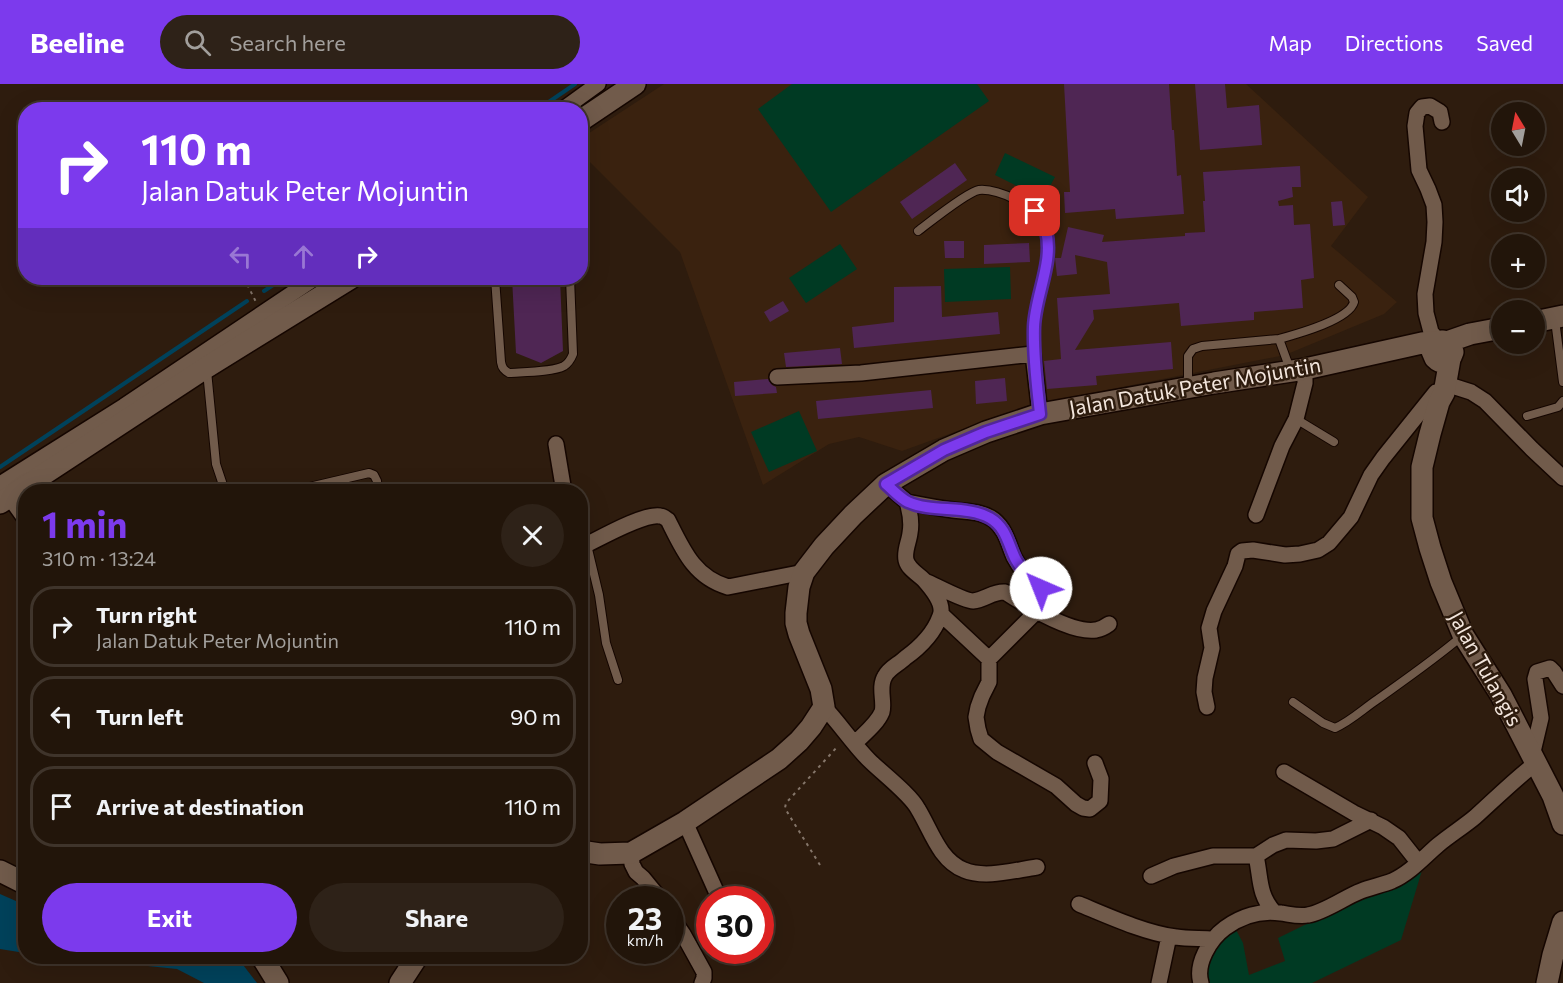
<!DOCTYPE html>
<meta charset="utf-8">
<style>
body{margin:0;font-family:Commissioner,sans-serif;background:#2e2218;color:#f1f3f6;height:100vh;display:flex;flex-direction:column;font-size:22px;white-space:nowrap}
*{box-sizing:border-box;margin:0}
p{font-size:20px;color:#a29f9c}
.icon{flex:none;width:33px;height:33px;fill:none;stroke:currentColor;stroke-width:2;stroke-linecap:round;stroke-linejoin:round}
.map{position:relative;flex:1;overflow:hidden}
.details{position:absolute;left:18px;top:400px;width:570px;height:480px;display:flex;flex-direction:column;background:#22150a;border-radius:24px;box-shadow:0 6px 24px #0002,0 0 0 2px #3f342b}
.details>*{flex:none}
.guide{position:absolute;left:18px;top:18px;width:570px;height:183px;border-radius:24px;box-shadow:0 6px 24px #0002,0 0 0 2px #3f342b;background:#7c3aed;color:#fff;overflow:hidden}
.needle{width:39px;rotate:350deg}
.fabs{position:absolute;left:1491px;top:18px;display:grid;gap:12px}
.fabs a{display:grid;place-items:center;width:54px;height:54px;border-radius:50%;background:#22150a;box-shadow:0 6px 24px #0002,0 0 0 2px #3f342b;font-size:30px}
.speed{position:absolute;left:606px;top:802px;display:flex;gap:12px;font-size:30px;font-weight:700;text-align:center}
.speed>*{display:grid;place-content:center;width:78px;height:78px;border-radius:50%;background:#22150a;box-shadow:0 6px 24px #0002,0 0 0 2px #3f342b;line-height:1}
.speed small{font-size:15px;font-weight:400}
.speed .limit{border:9px solid #d22;background:#fff;color:#111}
.pin{position:absolute;display:grid;place-items:center;width:51px;height:51px;color:#fff;margin:-26px;border-radius:12px;box-shadow:0 3px 9px #0006}
.me{position:absolute;width:66px;margin:-33px;rotate:316deg;stroke-linejoin:round;filter:drop-shadow(0 0 4px #0008)}
.turn{display:flex;align-items:center;gap:21px;height:126px;padding:0 24px;font-size:27px}
.turn .icon{width:78px;height:78px;stroke-width:2.5}
.turn b{display:block;font-size:42px;line-height:51px}
.lanes{display:flex;align-items:center;height:57px;padding:0 24px;background:#0003;justify-content:center;gap:30px;direction:ltr}
.lanes .off{opacity:.35}
.round{display:grid;place-items:center;flex:none;width:63px;height:63px;border-radius:32px;background:#2e2218}
.overview{display:flex;align-items:center;justify-content:space-between;height:102px;padding:0 24px}
h1{font-size:36px;font-weight:700;line-height:45px;color:#7c3aed}
.primary-button{display:flex;gap:12px;margin-top:auto;padding:12px 24px}
.primary-button a{flex:1;height:69px;border-radius:36px;background:#7c3aed;color:#fff;font-size:24px;font-weight:700;line-height:69px;text-align:center}
.primary-button a+a{background:#2e2218;color:#f1f3f6}
ul{padding:0;list-style:none}
li{display:flex;align-items:center;gap:18px;height:81px;margin:0 12px 9px;padding:0 12px;border:3px solid #3f342b;border-radius:24px}
li div{flex:1}
li b{display:block;font-size:22px}
li em{font-style:normal}
header{display:flex;align-items:center;gap:36px;box-sizing:border-box;height:84px;padding:0 30px;background:#7c3aed;color:#fff}
header strong{font-size:28px}
nav{display:flex;gap:33px;margin-inline-start:auto;font-size:21px}
.search{width:420px;height:54px;background:#2e2218;display:flex;align-items:center;gap:15px;box-sizing:border-box;padding:0 21px;border-radius:33px;color:#a29f9c;font-size:22px}
.map>svg:first-child{display:block}
</style>
<header>
<strong>Beeline</strong>
<div class="search"><svg class="icon" aria-label="search" viewBox="0 0 24 24"><circle cx="10" cy="10" r="6"/><path d="M15 15l6 6"/></svg>Search here</div>
<nav><a>Map</a><a>Directions</a><a>Saved</a></nav>
</header>
<div class="map">
<svg width="1563" height="899" viewBox="0 0 1563 899">
<rect width="100%" height="100%" fill="#2e1c0e"/>
<path fill="#3a220f" d="M664,0H1246L1368,113L1331,162L1397,218L1384,230L1285,271L1030,321L902,367L859,353L829,360L763,401L680,168L581,69L580,55Z"/>
<path fill="#003a23" d="M792,0H977L989,17L831,128L758,25Z
M1005,69L1055,93L1043,115L995,91Z
M840,160L857,185L806,219L789,194Z
M1010,183L1011,215L945,218L944,185Z
M799,327L817,367L769,388L751,348Z
M1423,783L1401,856L1312,899H1203L1208,873L1234,842L1243,859L1249,891L1285,877L1278,854Z"/>
<path fill="#00425b" d="M0,810L25,821V869L0,865Z
M60,873H237L257,899H204L177,885Z"/>
<g fill="none" stroke-linecap="round" stroke-linejoin="round">
<path stroke="#00425b" stroke-width="4" d="M537,26L575,0
M264,207L284,194
M0,383L247,217"/>
</g>
<path fill="#4f2654" d="M1064,0H1169L1172,46H1174L1177,92L1181,91L1184,130L1116,135L1115,125L1065,129L1064,108H1070Z
M1195,0H1225L1227,24L1259,21L1262,61L1200,66Z
M955,79L967,96L912,135L900,118Z
M1300,82L1301,103H1292L1293,113L1278,117L1279,122L1293,121L1294,141L1310,140L1314,194L1301,196L1303,224L1254,228V236L1181,242L1179,219L1093,226L1094,235L1075,266L1171,258L1173,285L1096,292L1097,301L1047,305L1044,277L1061,275L1057,214L1110,210L1107,178L1075,171L1077,190L1057,192L1055,174H1061L1068,143L1104,151L1102,158L1185,152V149L1205,148L1203,117H1205L1203,88Z
M1342,117L1345,141L1333,142L1331,118Z
M944,157H964V174H945Z
M1029,159L1030,178L984,180V161Z
M512,194H560L563,267L541,279L516,269Z
M941,202L942,233L998,228L1000,250L854,264L852,243L894,238V203Z
M783,217L789,227L770,238L764,228Z
M840,264L842,280L786,283L784,269Z
M1005,294L1007,317L976,320L975,297Z
M768,295L772,301L776,303L777,309L735,312L734,298Z
M931,306L933,324L818,335L816,317Z"/>
<g fill="none" stroke-linecap="round" stroke-linejoin="round">
<g stroke="#150600" stroke-width="10">
<path id="lane" d="M918,147C930,138 967,108 979,106C990,105 1005,110 1014,115C1021,119 1029,122 1034,127C1062,151 1038,207 1034,238C1033,248 1034,259 1033,270
M495,194L501,278C502,284 504,286 509,289C523,288 553,288 564,282C569,279 571,275 573,270L570,194
M1555,236L1563,298
M1279,255C1297,250 1349,236 1354,218L1352,213L1339,201
M207,287L216,380L223,401L229,408
M1188,303V272L1193,265L1202,262L1279,255L1290,285
M1527,332L1558,323L1563,317
M1296,335L1334,358
M288,408L369,389L374,391L377,397L378,408
M587,461L599,511L606,559L618,596
M1293,618L1323,639L1335,644C1351,637 1363,625 1378,615C1406,595 1435,575 1462,552"/>
</g>
<g stroke="#150600" stroke-width="18">
<path id="street" d="M562,26L598,0
M1439,258L1431,248L1426,229L1425,210L1434,158L1435,138L1434,121L1428,105L1419,86L1415,42L1417,29L1422,23L1430,22L1440,28L1442,38
M777,293L861,289L1033,270L1040,330
M1446,300L1471,308L1485,317L1532,365L1563,394
M556,360L564,408
M907,418C922,421 938,424 953,426C968,428 982,427 994,436C1006,446 1008,459 1014,473C1021,486 1032,500 1046,506
M1256,431L1282,362L1296,335L1305,299V285
M26,436L0,400L124,322L315,194
M580,464C597,456 643,429 660,432C663,432 665,434 668,436C683,466 694,493 728,503L804,488
M925,497C935,501 964,517 973,517C985,516 993,507 1005,508C1025,521 1072,550 1096,546C1101,545 1105,543 1109,540
M1037,527L989,575V598L982,612L978,623L976,633L978,645L981,655L997,668L1056,702L1076,720L1083,724L1090,725L1100,717L1101,695L1095,679
M941,530L989,575
M824,623C840,640 853,660 869,676C882,689 910,710 918,725C931,746 939,776 964,786C985,795 1015,786 1037,783
M1207,623L1204,608L1205,594L1212,564L1209,544L1214,527L1235,482L1238,470L1242,467L1253,466L1285,471L1300,470L1318,466L1329,459L1351,433L1371,391L1383,374L1436,308
M855,659C864,650 877,640 882,628C885,618 878,603 885,592C889,584 899,580 905,574C919,564 934,549 940,532C945,520 932,505 924,496C918,490 908,485 906,476C904,467 909,458 910,449C912,438 910,428 907,418L886,400
M1532,672L1541,634L1535,595L1537,588L1550,584L1554,588L1563,602
M1284,688L1354,729L1383,743L1399,754L1418,778
M685,738L720,816
M631,769L632,780L636,788L643,794L661,816
M1256,772C1261,794 1258,810 1274,828
M1151,792L1174,782L1213,772H1256L1273,761L1286,756L1316,757L1333,755L1371,736
M1079,820C1108,832 1145,849 1176,853C1188,855 1201,854 1213,855
M670,831L683,850L704,888V894L702,899
M1159,899L1169,852
M1201,899C1195,880 1210,855 1225,844C1241,832 1261,826 1281,829C1289,830 1299,833 1308,831C1325,828 1345,813 1361,807C1371,803 1382,801 1392,797C1410,789 1424,773 1438,761C1450,751 1463,743 1475,733C1495,715 1514,696 1536,679"/>
</g>
<g stroke="#150600" stroke-width="24">
<path id="secondary" d="M580,37L635,0
M1534,238L1563,232
M1447,258L1470,250L1502,244
M1450,275L1444,309L1439,318L1430,350L1422,383V434L1430,464L1441,498L1463,551L1501,611L1553,712L1563,740
M0,419L207,283L351,194
M580,767L600,770L631,769L685,738L779,675L799,657L811,643L824,623L821,605L799,550L796,539V529L799,503L804,488L824,462L853,431L886,400L944,366L986,348L1040,330L1214,299L1305,285L1422,259C1430,258 1436,258 1443,257L1450,260L1453,268C1450,278 1442,281 1435,274L1432,267L1436,260
M0,787L26,800
M262,873L278,899
M400,899L417,873
M1547,899L1553,871L1563,838"/>
</g>
<path stroke="#85766a" stroke-width="2" stroke-dasharray="3 4.5" stroke-linecap="butt" d="M53,24C74,23 138,18 153,26
M244,194L256,218
M820,781L789,731L785,724L786,719L838,662"/>
<use href="#lane" stroke="#715b4b" stroke-width="8"/>
<use href="#street" stroke="#715b4b" stroke-width="15"/>
<use href="#secondary" stroke="#715b4b" stroke-width="21"/>
</g>
<g fill="none" stroke-linecap="round" stroke-linejoin="round">
<g stroke="#51269a" stroke-width="15">
<path id="route" d="M1035,127C1039,133 1044,139 1046,147C1054,178 1035,212 1034,243C1033,272 1037,301 1040,330L986,348L944,366L886,400C893,406 900,414 908,418C932,429 967,421 990,434C1007,444 1008,461 1016,476C1023,488 1031,496 1041,504"/>
</g>
<use href="#route" stroke="#7c3aed" stroke-width="10"/>
</g>
<g text-anchor="middle" stroke-width="5" stroke-linejoin="round" paint-order="stroke">
<g font-size="21" fill="#f3e6dd" stroke="#2e1c0e">
<text transform="translate(1195 303) rotate(-10)" y="7">Jalan Datuk Peter Mojuntin</text>
<text transform="translate(1485 585) rotate(61)" y="7">Jalan Tulangis</text>
</g>
</g>
</svg>
<div class="fabs">
<a><svg class="needle" viewBox="-14 -14 28 28"><path d="M0-13l5 13h-10z" fill="#e53935"/><path d="M0 13l5-13h-10z" fill="#a29f9c"/></svg></a>
<a><svg class="icon" aria-label="sound" viewBox="0 0 24 24"><path d="M4 9h4l5-4v14l-5-4H4zM17 9q2 3 0 6"/></svg></a>
<a>+</a>
<a>−</a>
</div>
<div class="speed"><div>23<small>km/h</small></div><div class="limit">30</div></div>
<div class="pin" style="left:1035px;top:127px;background:#d93025"><svg class="icon" aria-label="arrive" viewBox="0 0 24 24"><path d="M6 21V4h12l-3 4 3 4H6"/></svg></div>
<svg class="me" style="left:1041px;top:504px" viewBox="-20 -20 40 40"><circle r="19" fill="#fff"/><path d="M0-13L10 11 0 6-10 11z" fill="#7c3aed"/></svg>
<div class="guide">
<div class="turn"><svg class="icon" aria-label="right" viewBox="0 0 24 24"><path d="M7 20v-9h11M14 6l5 5-5 5"/></svg><div><b>110 m</b>Jalan Datuk Peter Mojuntin</div></div>
<div class="lanes"><svg class="icon off" aria-label="left" viewBox="0 0 24 24"><path d="M17 20v-9H6M10 6l-5 5 5 5"/></svg><svg class="icon off" aria-label="ahead" viewBox="0 0 24 24"><path d="M12 20V5M6 11l6-6 6 6"/></svg><svg class="icon" aria-label="right" viewBox="0 0 24 24"><path d="M7 20v-9h11M14 6l5 5-5 5"/></svg></div>
</div>
<section class="details">
<div class="overview"><div><h1>1 min</h1><p>310 m · 13:24</p></div><a class="round"><svg class="icon" aria-label="close" viewBox="0 0 24 24"><path d="M6 6l12 12M18 6L6 18"/></svg></a></div>
<ul>
<li><svg class="icon" aria-label="right" viewBox="0 0 24 24"><path d="M7 20v-9h11M14 6l5 5-5 5"/></svg><div><b>Turn right</b><p>Jalan Datuk Peter Mojuntin</p></div><em>110 m</em></li>
<li><svg class="icon" aria-label="left" viewBox="0 0 24 24"><path d="M17 20v-9H6M10 6l-5 5 5 5"/></svg><div><b>Turn left</b></div><em>90 m</em></li>
<li><svg class="icon" aria-label="arrive" viewBox="0 0 24 24"><path d="M6 21V4h12l-3 4 3 4H6"/></svg><div><b>Arrive at destination</b></div><em>110 m</em></li>
</ul>
<div class="primary-button"><a>Exit</a><a>Share</a></div>
</section>
</div>
